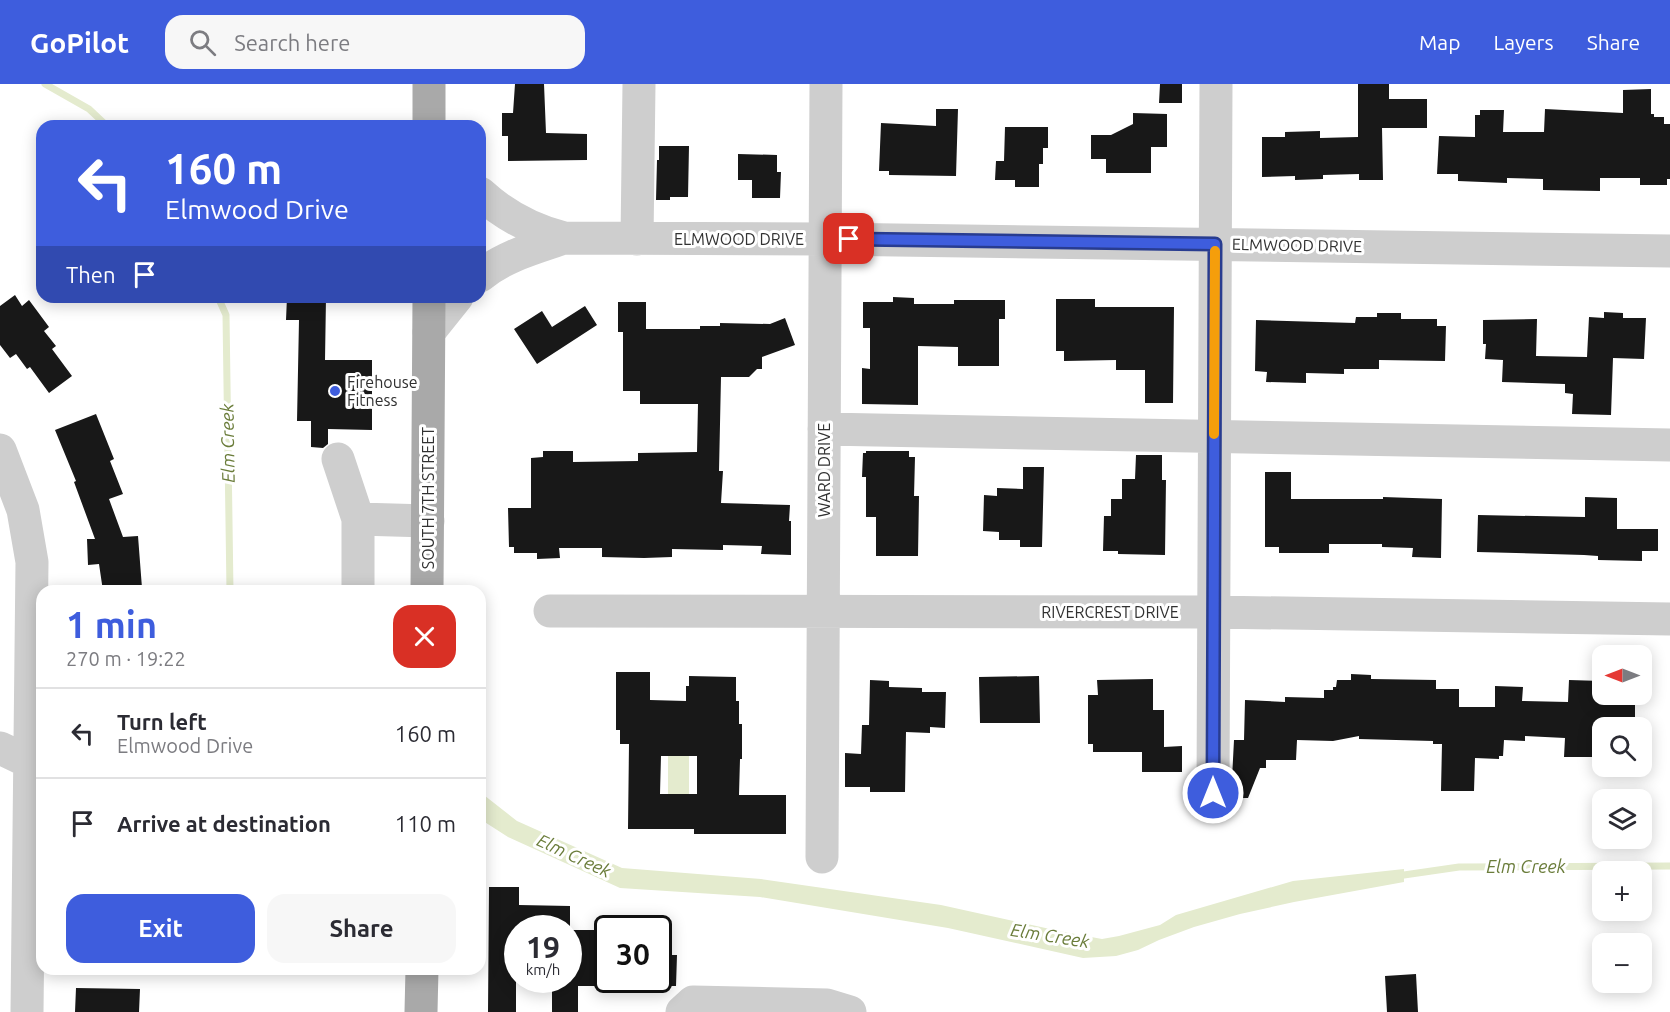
<!DOCTYPE html>
<meta charset="utf-8">
<style>
body{margin:0;font-family:Ubuntu,sans-serif;background:#f7f7f7;color:#2b2b33;height:100vh;display:flex;flex-direction:column;font-size:22px;white-space:nowrap}
*{box-sizing:border-box;margin:0}
p{font-size:20px;color:#7c7c81}
.icon{flex:none;width:33px;height:33px;fill:none;stroke:currentColor;stroke-width:2;stroke-linecap:round;stroke-linejoin:round}
.map{position:relative;flex:1;overflow:hidden}
.drawer{position:absolute;left:36px;top:501px;width:450px;height:390px;display:flex;flex-direction:column;background:#fff;border-radius:18px;box-shadow:0 3px 15px #0003}
.drawer>*{flex:none}
.hud{position:absolute;left:36px;top:36px;width:450px;height:183px;border-radius:18px;box-shadow:0 3px 15px #0003;background:#3e5ddd;color:#fff;overflow:hidden}
.needle{width:39px;rotate:270deg}
.controls{position:absolute;left:1592px;top:561px;display:grid;gap:12px}
.controls a{display:grid;place-items:center;width:60px;height:60px;border-radius:12px;background:#fff;box-shadow:0 3px 15px #0003;font-size:30px}
.speed{position:absolute;left:504px;top:831px;display:flex;gap:12px;font-size:30px;font-weight:700;text-align:center}
.speed>*{display:grid;place-content:center;width:78px;height:78px;border-radius:50%;background:#fff;box-shadow:0 3px 15px #0003;line-height:1}
.speed small{font-size:15px;font-weight:400}
.speed .limit{border:3px solid #111;border-radius:9px;background:#fff;color:#111}
.pin{position:absolute;display:grid;place-items:center;width:51px;height:51px;color:#fff;margin:-26px;border-radius:12px;box-shadow:0 3px 9px #0006}
.me{position:absolute;width:66px;margin:-33px;rotate:0deg;stroke-linejoin:round;filter:drop-shadow(0 0 4px #0008)}
.turn{display:flex;align-items:center;gap:21px;height:126px;padding:0 30px;font-size:27px}
.turn .icon{width:78px;height:78px;stroke-width:2.5}
.turn b{display:block;font-size:42px;line-height:51px}
.then{display:flex;align-items:center;height:57px;padding:0 30px;background:#0003;gap:12px;font-size:22px}
.round{display:grid;place-items:center;flex:none;width:63px;height:63px;border-radius:18px;background:#f7f7f7}
.overview{display:flex;align-items:center;justify-content:space-between;height:102px;padding:0 30px}
h1{font-size:36px;font-weight:600;line-height:45px;color:#3e5ddd}
.action{display:flex;gap:12px;margin-top:auto;padding:12px 30px}
.action a{flex:1;height:69px;border-radius:18px;background:#3e5ddd;color:#fff;font-size:24px;font-weight:600;line-height:69px;text-align:center}
.action a+a{background:#f7f7f7;color:#2b2b33}
ul{padding:0;list-style:none}
li{display:flex;align-items:center;gap:18px;height:90px;padding:0 30px;border-top:2px solid #e1e1e2}
li div{flex:1}
li b{display:block;font-size:22px}
li em{font-style:normal}
header{display:flex;align-items:center;gap:36px;box-sizing:border-box;height:84px;padding:0 30px;background:#3e5ddd;color:#fff}
header strong{font-size:28px}
nav{display:flex;gap:33px;margin-inline-start:auto;font-size:21px}
.search{width:420px;height:54px;background:#f7f7f7;display:flex;align-items:center;gap:15px;box-sizing:border-box;padding:0 21px;border-radius:18px;color:#7c7c81;font-size:22px}
.map>svg:first-child{display:block}
</style>
<header>
<strong>GoPilot</strong>
<div class="search"><svg class="icon" aria-label="search" viewBox="0 0 24 24"><circle cx="10" cy="10" r="6"/><path d="M15 15l6 6"/></svg>Search here</div>
<nav><a>Map</a><a>Layers</a><a>Share</a></nav>
</header>
<div class="map">
<svg width="1670" height="928" viewBox="0 0 1670 928">
<rect width="100%" height="100%" fill="#fff"/>
<path fill="#e4ebce" d="M689,670V717H668V671Z
M480,708L517,737L622,784L761,795L941,821L1059,847L1102,855L1119,852L1160,841L1176,831L1293,797L1404,785V798L1294,818L1240,830L1194,843L1159,856L1138,866L1116,872L1083,874L948,844L760,813L620,804L508,753L480,735Z"/>
<g fill="none" stroke-linecap="round" stroke-linejoin="round">
<path stroke="#e4ebce" stroke-width="7" d="M45,0L89,25L107,42
M218,213L226,231L230,507
M1397,792L1459,783L1670,782"/>
</g>
<path fill="#181818" fill-rule="evenodd" d="M515,0H544L546,49L587,50V76L508,77V52H502V29H513Z
M1160,0H1182V19H1159Z
M1358,0H1389V15H1427V44H1382L1383,96H1359V90L1323,91V95L1295,96V92L1262,93V53H1285V48L1320,47V54L1358,53Z
M1651,5V30H1654V33H1664V40H1670V95H1667V101H1640V94H1600V107L1543,106V95L1507,94V99L1458,97V90H1437L1439,52L1475,53V31H1480V26H1504L1503,48H1544L1545,25L1623,29V6Z
M936,25H958L956,92L889,91V87H879L881,39L936,42Z
M1133,29L1167,30V63H1151V89H1106V75H1091V51H1111L1133,40Z
M1005,43H1048V64H1043V80H1039V103H1015V96H995L996,77H1004Z
M659,62H689L688,113H670V116H656L657,76H659Z
M738,70L777,71V88H781L780,114H752V96H738Z
M15,211L22,222L29,216L49,243L44,247L56,262L52,265L72,292L49,309L30,283L27,285L16,270L10,274L0,261V222Z
M287,213H326L325,276H372V346L328,345V360L323,364L311,363V337H297L299,236H286Z
M893,213L914,214V220H954V216H1005V235H999V282H958V263L918,262V321L862,320V284L870,285V244H863V218H893Z
M1056,215H1095V223H1174L1173,319H1145V286H1116V276L1064,277V267H1056Z
M618,218H646V245H700V242H720V239L770,240L785,234L795,261L762,273V285H757L749,293H721L719,387H723L721,419L790,421L789,437H791V471L761,470L762,462L723,461V466L672,465V473L644,474L602,473V464H559L560,474L537,475V469H514V463H509L508,424H531V374L543,373V367H573V378L638,377V369L697,368L698,320H640V307H623V248H618Z
M585,222L597,241L537,280L514,245L542,227L552,243Z
M1604,228L1623,229V234H1646L1644,275L1613,274L1611,331L1572,330L1573,310L1565,309V300L1502,298L1503,276L1485,275L1486,260H1483V236L1537,235L1536,272L1587,273L1589,233L1604,234Z
M1377,229H1401V235H1437V242H1446L1445,277L1379,276V285H1344V290L1306,289V299L1266,298L1267,288L1255,287L1256,236L1355,239L1356,233H1377Z
M96,330L114,375L110,377L123,410L109,415L123,453L138,452L142,504L131,505V507H103L99,480L88,481L87,455H95L74,398L76,397L55,346Z
M866,367H909V373H915L914,412H919L918,472H876V433H866V393H862L863,369H866Z
M1136,371H1162V396H1166L1165,471L1118,470V467H1103L1104,432H1111V415H1122V395H1135Z
M1023,383H1044L1042,463H1020V456H999V448L983,447L984,411L997,412V404L1023,405Z
M1265,388H1291V415H1383V413L1442,415L1441,474L1412,473L1413,464L1382,463V460H1329V469H1279V463H1265Z
M1585,413L1617,414V445H1658V467H1642V477L1598,476V472L1584,471L1477,468L1478,431L1585,433Z
M616,588H650V616L686,617V602H689V592L736,593V617H739V640H742V675H740L739,711H786V750H694V745H628L629,660H620V646H616ZM661,672H697V710H660Z
M1351,590L1371,591V595L1436,596V605H1459V623H1495V602L1523,603L1522,617L1568,618L1569,596L1602,597V610H1635V638L1607,637V644H1602V673H1564L1565,654L1525,652V657L1504,656L1503,672H1499V675L1475,674L1474,707H1441L1442,660H1433V657L1359,655V652L1333,657L1297,656L1296,676H1266V684H1260L1248,714H1231L1234,656H1244L1245,616L1285,618V613L1324,614V606H1333V603H1336L1337,596H1351Z
M1039,592L1040,639H980L979,593Z
M1153,595V626H1164V663L1182,662V688H1142V668H1093V660H1088V611H1098L1097,596Z
M870,596L889,597V603L922,604V608H946L945,644L930,643V649L906,648L905,708H870V703H845V669L861,670L862,641H869Z
M489,803H519V821L570,822V844H518L516,846V928H488Z
M568,846H608V902H578V928H552V896H568Z
M658,871H677L676,902H658Z
M1416,890L1418,928H1387L1385,892Z
M76,904L140,905L139,928H75Z"/>
<g fill="none" stroke-linecap="round" stroke-linejoin="round">
<path stroke="#cecece" stroke-width="33" d="M480,109C504,131 532,146 564,154L826,155L1670,167
M637,155L639,0
M480,192C504,172 535,164 564,154
M429,248L457,213
M824,345L1670,361
M0,366L23,426L32,478L27,928
M338,375L358,435
M358,507V435L428,437
M550,527L1213,528L1670,535
M0,664L42,684
M1213,709L1216,0
M822,773L826,0
M682,928L693,918L827,921L850,928"/>
<path stroke="#a9a9a9" stroke-width="33" d="M429,42V0
M427,507L429,213
M421,928L422,885"/>
</g>
<g fill="none" stroke-linecap="round" stroke-linejoin="round">
<g stroke="#283c90" stroke-width="15">
<path id="route" d="M849,155L1215,160L1213,709"/>
</g>
<use href="#route" stroke="#3e5ddd" stroke-width="10"/>
<path stroke="#f59e0b" stroke-width="10" d="M1214,350L1215,167"/>
</g>
<circle fill="#3e5ddd" stroke="#fff" stroke-width="2" cx="335" cy="307" r="6"/>
<g text-anchor="middle" stroke-width="6" stroke-linejoin="round" paint-order="stroke">
<g font-size="16" fill="#313131" stroke="#fff">
<text x="739" y="161">ELMWOOD DRIVE</text>
<text transform="translate(1297 161) rotate(1)" y="6">ELMWOOD DRIVE</text>
<text transform="translate(824 386) rotate(-90)" y="6">WARD DRIVE</text>
<text transform="translate(428 414) rotate(-90)" y="6">SOUTH 7TH STREET</text>
<text x="1110" y="534">RIVERCREST DRIVE</text>
</g>
<g font-size="16" fill="#313131" stroke="#fff" text-anchor="start">
<text x="347" y="304">Firehouse<tspan x="347" dy="18">Fitness</tspan></text>
</g>
<g font-size="18" font-style="italic" fill="#6b7d3b" stroke="#fff">
<text transform="translate(228 359) rotate(-91)" y="6">Elm Creek</text>
<text transform="translate(574 772) rotate(25)" y="6">Elm Creek</text>
<text x="1526" y="789">Elm Creek</text>
<text transform="translate(1050 852) rotate(9)" y="6">Elm Creek</text>
</g>
</g>
</svg>
<div class="controls">
<a><svg class="needle" viewBox="-14 -14 28 28"><path d="M0-13l5 13h-10z" fill="#e53935"/><path d="M0 13l5-13h-10z" fill="#7c7c81"/></svg></a>
<a><svg class="icon" aria-label="search" viewBox="0 0 24 24"><circle cx="10" cy="10" r="6"/><path d="M15 15l6 6"/></svg></a>
<a><svg class="icon" aria-label="layers" viewBox="0 0 24 24"><path d="M12 4l9 5-9 5-9-5zM3 14l9 5 9-5"/></svg></a>
<a>+</a>
<a>−</a>
</div>
<div class="speed"><div>19<small>km/h</small></div><div class="limit">30</div></div>
<div class="pin" style="left:849px;top:155px;background:#d93025"><svg class="icon" aria-label="arrive" viewBox="0 0 24 24"><path d="M6 21V4h12l-3 4 3 4H6"/></svg></div>
<svg class="me" style="left:1213px;top:709px" viewBox="-20 -20 40 40"><circle r="17" fill="#3e5ddd" stroke="#fff" stroke-width="3"/><path d="M0-11L8 9 0 5-8 9z" fill="#fff"/></svg>
<div class="hud">
<div class="turn"><svg class="icon" aria-label="left" viewBox="0 0 24 24"><path d="M17 20v-9H6M10 6l-5 5 5 5"/></svg><div><b>160 m</b>Elmwood Drive</div></div>
<div class="then">Then<svg class="icon" aria-label="arrive" viewBox="0 0 24 24"><path d="M6 21V4h12l-3 4 3 4H6"/></svg></div>
</div>
<section class="drawer">
<div class="overview"><div><h1>1 min</h1><p>270 m · 19:22</p></div><a class="round" style="background:#d93025;color:#fff"><svg class="icon" aria-label="close" viewBox="0 0 24 24"><path d="M6 6l12 12M18 6L6 18"/></svg></a></div>
<ul>
<li><svg class="icon" aria-label="left" viewBox="0 0 24 24"><path d="M17 20v-9H6M10 6l-5 5 5 5"/></svg><div><b>Turn left</b><p>Elmwood Drive</p></div><em>160 m</em></li>
<li><svg class="icon" aria-label="arrive" viewBox="0 0 24 24"><path d="M6 21V4h12l-3 4 3 4H6"/></svg><div><b>Arrive at destination</b></div><em>110 m</em></li>
</ul>
<div class="action"><a>Exit</a><a>Share</a></div>
</section>
</div>
